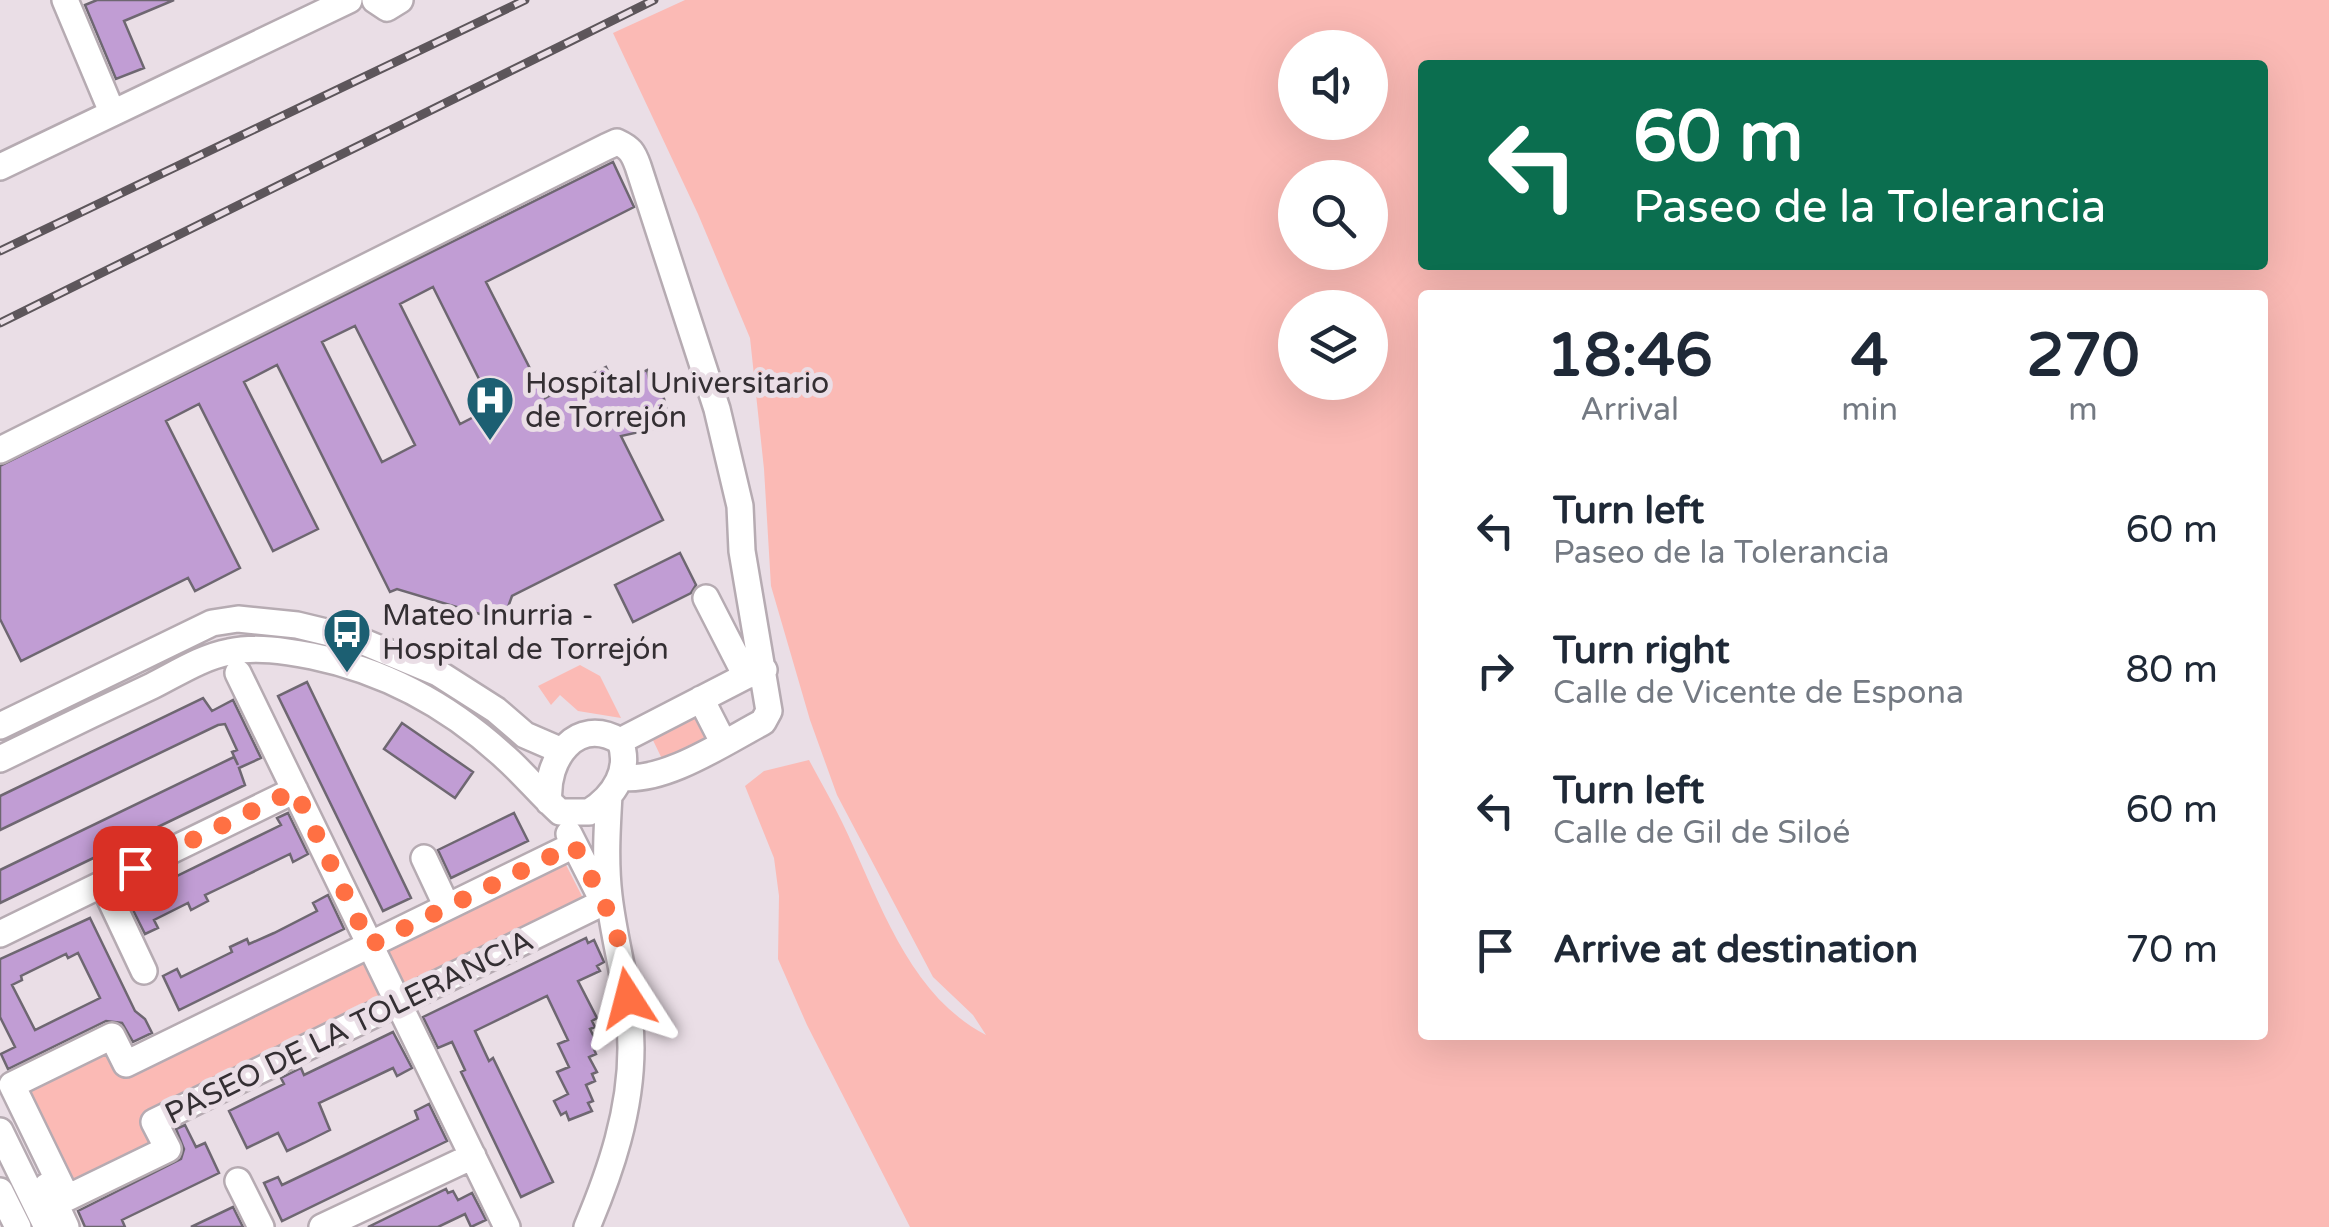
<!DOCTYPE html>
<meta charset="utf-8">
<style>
body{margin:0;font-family:"Varela Round",sans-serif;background:#f6f6f7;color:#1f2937;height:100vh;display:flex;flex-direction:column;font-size:38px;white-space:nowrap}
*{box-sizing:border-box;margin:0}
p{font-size:32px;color:#747a83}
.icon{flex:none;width:55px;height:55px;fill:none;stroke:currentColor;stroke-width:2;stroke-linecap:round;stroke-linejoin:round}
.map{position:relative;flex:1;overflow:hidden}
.drawer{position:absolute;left:1418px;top:290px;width:850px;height:750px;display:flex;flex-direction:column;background:#fff;border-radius:10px;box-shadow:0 10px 40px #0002}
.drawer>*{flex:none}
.top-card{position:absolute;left:1418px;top:60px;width:850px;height:210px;border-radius:10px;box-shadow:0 10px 40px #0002;background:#0b6e4f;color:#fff;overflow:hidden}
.controls{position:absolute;left:1278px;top:30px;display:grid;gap:20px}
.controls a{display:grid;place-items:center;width:110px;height:110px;border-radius:50%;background:#fff;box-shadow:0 10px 40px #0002;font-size:50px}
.pin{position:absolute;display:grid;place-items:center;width:85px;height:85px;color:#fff;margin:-42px;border-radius:20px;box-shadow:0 5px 15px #0006}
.me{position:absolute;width:110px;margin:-55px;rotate:351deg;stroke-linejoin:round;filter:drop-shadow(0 0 8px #0008)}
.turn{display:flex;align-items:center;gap:35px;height:210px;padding:0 50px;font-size:45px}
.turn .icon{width:130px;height:130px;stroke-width:2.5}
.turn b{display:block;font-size:70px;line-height:85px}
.eta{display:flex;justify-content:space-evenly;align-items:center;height:170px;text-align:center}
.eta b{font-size:60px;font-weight:800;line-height:70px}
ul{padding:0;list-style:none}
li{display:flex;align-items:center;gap:30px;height:140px;padding:0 50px}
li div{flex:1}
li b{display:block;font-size:38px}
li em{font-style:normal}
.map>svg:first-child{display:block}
</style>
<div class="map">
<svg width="2329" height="1227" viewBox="0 0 2329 1227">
<rect width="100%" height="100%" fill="#eadee6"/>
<path fill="#fbbab5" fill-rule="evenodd" d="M685,0H2329V1227H910L807,1025L778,959L779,896L774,858L745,786L764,771L809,760C820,781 832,801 842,822C879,898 907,994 986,1035L973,1015L933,977L837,795L810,720L771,586L764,469L750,338L698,214L613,33ZM1295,48H1370V122H1295ZM2262,65V265H1422V65ZM1295,178H1370V252H1295ZM2262,295V1035H1422V295ZM1295,308H1370V382H1295Z
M580,665L600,676L621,718L578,711L560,695L551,705L538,686Z
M698,710L712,736L663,761L650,734Z
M563,859L586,904L406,993L384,946Z
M367,953L389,1001L144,1118L157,1147L70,1188L21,1086L108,1045L121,1070Z"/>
<path fill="#c19dd4" stroke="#6e6771" stroke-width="2.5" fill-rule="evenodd" d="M97,0H174L124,21L144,68L116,79L85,5Z
M613,162L634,207L486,282L545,398L606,367L615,386L647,370L652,392L662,390L670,425L621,436L663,520L512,596L503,621L397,589L390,592L277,365L244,382L318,529L273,551L199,404L166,421L240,568L195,591L188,578L21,661L0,619V466ZM433,287L493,407L460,424L400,304ZM355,326L415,445L382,462L322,342Z
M680,553L696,585L691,593L633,622L615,585Z
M307,682L411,898L383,911L278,696Z
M203,698L212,711L233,700L261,758L239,768L245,785L0,903V870L234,757L238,765L232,752L237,750L225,724L218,725L0,830V796Z
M402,723L473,772L455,798L384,749Z
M288,813L308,854L293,862L290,854L222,887L205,895L208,901L191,910L188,903L154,920L158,928L145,934L128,900L281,825L277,818Z
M514,813L528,841L451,878L438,850Z
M328,895L344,929L179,1010L163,976L177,969L181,977L232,952L230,947L247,939L249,944L274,933L317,911L313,903Z
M90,918L135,1011L145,1019L152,1033L133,1042L122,1023L106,1021L8,1069L1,1054L15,1047L0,1017V959ZM78,953L100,998L35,1030L12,985L22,980L21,976L66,954L68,958Z
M586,938L588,943L594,940L604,962L597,966L600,971L578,981L597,1018L592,1021L595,1027L590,1029L598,1045L593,1047L596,1054L589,1057L597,1072L592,1074L595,1081L586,1085L593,1101L588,1103L592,1111L569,1120L566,1112L561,1115L554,1101L568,1094L557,1072L569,1067L558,1044L568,1040L547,996L475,1031L489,1061L493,1058L553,1182L521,1197L461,1072L465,1070L452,1042L438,1048L423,1017Z
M393,1032L412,1068L397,1076L393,1068L319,1103L330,1130L304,1143L287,1151L278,1133L247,1148L229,1111L284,1084L281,1078L301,1068L304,1075Z
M429,1104L447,1141L282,1221L264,1183L278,1177L282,1185L343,1156L418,1119L415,1111Z
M185,1125L196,1147L205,1143L219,1173L122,1220L125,1227H85L78,1211L181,1159L184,1149L176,1129Z
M446,1189L448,1193L453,1191L458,1200L472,1193L486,1220L471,1227L465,1214L438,1227H368Z
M233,1207L243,1227H191Z"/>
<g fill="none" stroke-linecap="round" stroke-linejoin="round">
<g stroke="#b6abb2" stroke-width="30">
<path id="minor" d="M65,0L112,112
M375,0L387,8L400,0
M0,167L349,0
M0,450L606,147L617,142C630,148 633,152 638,166L717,409L740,506L742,551L769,711L763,722C725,742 663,784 620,777
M706,598L746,676
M238,673L507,1227
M701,699L723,742
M0,726L212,623L238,619L297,625L359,640L438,673L496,710L525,735L562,751
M620,741L746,676L764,670
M0,759C51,734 101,710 152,686C176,674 202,657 229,652C256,646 285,651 312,656C385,671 451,707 506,758C525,775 541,795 560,812H589C615,796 631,769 620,741C576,715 545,760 549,802
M569,834L605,905
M574,845L126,1064L112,1036L12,1085L67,1198L168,1149L154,1122L604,902
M424,858L447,907
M103,884L144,971
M0,934L295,790
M0,1131L47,1227
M238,1181L261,1227
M47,1186L66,1227
M0,1191L18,1227
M322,1227L473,1156
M587,1227C611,1170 631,1111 631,1048C631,994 615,948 609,896C605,862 607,829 609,795"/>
</g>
<use href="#minor" stroke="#fff" stroke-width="25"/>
<g stroke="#5d565b" stroke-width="9">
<path id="rail" d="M0,251L525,0
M0,323L654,0"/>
</g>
<use href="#rail" stroke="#eadee6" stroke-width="5" stroke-dasharray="15" stroke-linecap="butt"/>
</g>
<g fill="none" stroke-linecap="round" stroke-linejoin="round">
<path stroke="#ff7043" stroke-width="18" stroke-dasharray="0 32.4" d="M135,868L295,790L370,945L574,845L604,902L619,942L628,998"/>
</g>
<defs>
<g id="hospital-pin" transform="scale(2.5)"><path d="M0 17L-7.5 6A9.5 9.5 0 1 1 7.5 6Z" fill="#1c5f72" stroke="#eadee6"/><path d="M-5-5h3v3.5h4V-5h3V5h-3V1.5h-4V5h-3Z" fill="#fff"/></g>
<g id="bus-pin" transform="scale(2.5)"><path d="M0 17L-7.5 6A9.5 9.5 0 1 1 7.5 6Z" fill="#1c5f72" stroke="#eadee6"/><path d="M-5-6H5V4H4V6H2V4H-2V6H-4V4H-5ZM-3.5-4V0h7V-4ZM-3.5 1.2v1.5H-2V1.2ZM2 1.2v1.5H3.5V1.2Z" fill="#fff"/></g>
</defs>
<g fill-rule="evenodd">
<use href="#hospital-pin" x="490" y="400"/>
<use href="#bus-pin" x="347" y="632"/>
</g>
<g text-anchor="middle" stroke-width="10" stroke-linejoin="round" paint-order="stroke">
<g font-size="30" fill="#342f33" stroke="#eadee6" text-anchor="start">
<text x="525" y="393">Hospital Universitario<tspan x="525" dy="34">de Torrejón</tspan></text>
<text x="382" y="625">Mateo Inurria -<tspan x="382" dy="34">Hospital de Torrejón</tspan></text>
</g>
<g font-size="30" fill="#342f33" stroke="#eadee6">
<text transform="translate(349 1027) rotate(-26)" y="10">PASEO DE LA TOLERANCIA</text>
</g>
</g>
</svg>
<div class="controls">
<a><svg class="icon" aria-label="sound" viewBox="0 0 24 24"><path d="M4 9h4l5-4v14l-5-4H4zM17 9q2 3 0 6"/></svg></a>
<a><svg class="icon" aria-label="search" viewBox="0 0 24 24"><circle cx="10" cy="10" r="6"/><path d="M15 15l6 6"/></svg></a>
<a><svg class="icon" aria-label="layers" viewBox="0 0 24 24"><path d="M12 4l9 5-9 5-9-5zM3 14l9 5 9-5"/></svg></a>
</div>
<div class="pin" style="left:135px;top:868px;background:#d93025"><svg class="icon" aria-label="arrive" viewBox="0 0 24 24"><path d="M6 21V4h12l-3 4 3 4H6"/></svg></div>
<svg class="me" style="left:628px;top:998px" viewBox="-20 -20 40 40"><path d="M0-17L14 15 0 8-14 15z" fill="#ff7043" stroke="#fff" stroke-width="4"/></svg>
<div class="top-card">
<div class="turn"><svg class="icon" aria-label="left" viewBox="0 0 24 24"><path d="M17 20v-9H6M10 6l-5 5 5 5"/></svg><div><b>60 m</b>Paseo de la Tolerancia</div></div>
</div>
<section class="drawer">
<div class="eta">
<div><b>18:46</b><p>Arrival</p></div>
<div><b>4</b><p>min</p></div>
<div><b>270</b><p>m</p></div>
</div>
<ul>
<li><svg class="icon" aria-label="left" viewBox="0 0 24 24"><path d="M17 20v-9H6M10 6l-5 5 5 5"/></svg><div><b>Turn left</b><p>Paseo de la Tolerancia</p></div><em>60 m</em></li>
<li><svg class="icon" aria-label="right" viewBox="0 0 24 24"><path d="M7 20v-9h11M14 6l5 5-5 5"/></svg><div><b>Turn right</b><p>Calle de Vicente de Espona</p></div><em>80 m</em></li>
<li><svg class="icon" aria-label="left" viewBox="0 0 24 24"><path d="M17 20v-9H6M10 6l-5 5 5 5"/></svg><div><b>Turn left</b><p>Calle de Gil de Siloé</p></div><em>60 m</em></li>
<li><svg class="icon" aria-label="arrive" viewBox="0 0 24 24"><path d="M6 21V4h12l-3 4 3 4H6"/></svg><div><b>Arrive at destination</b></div><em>70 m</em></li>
</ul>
</section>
</div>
